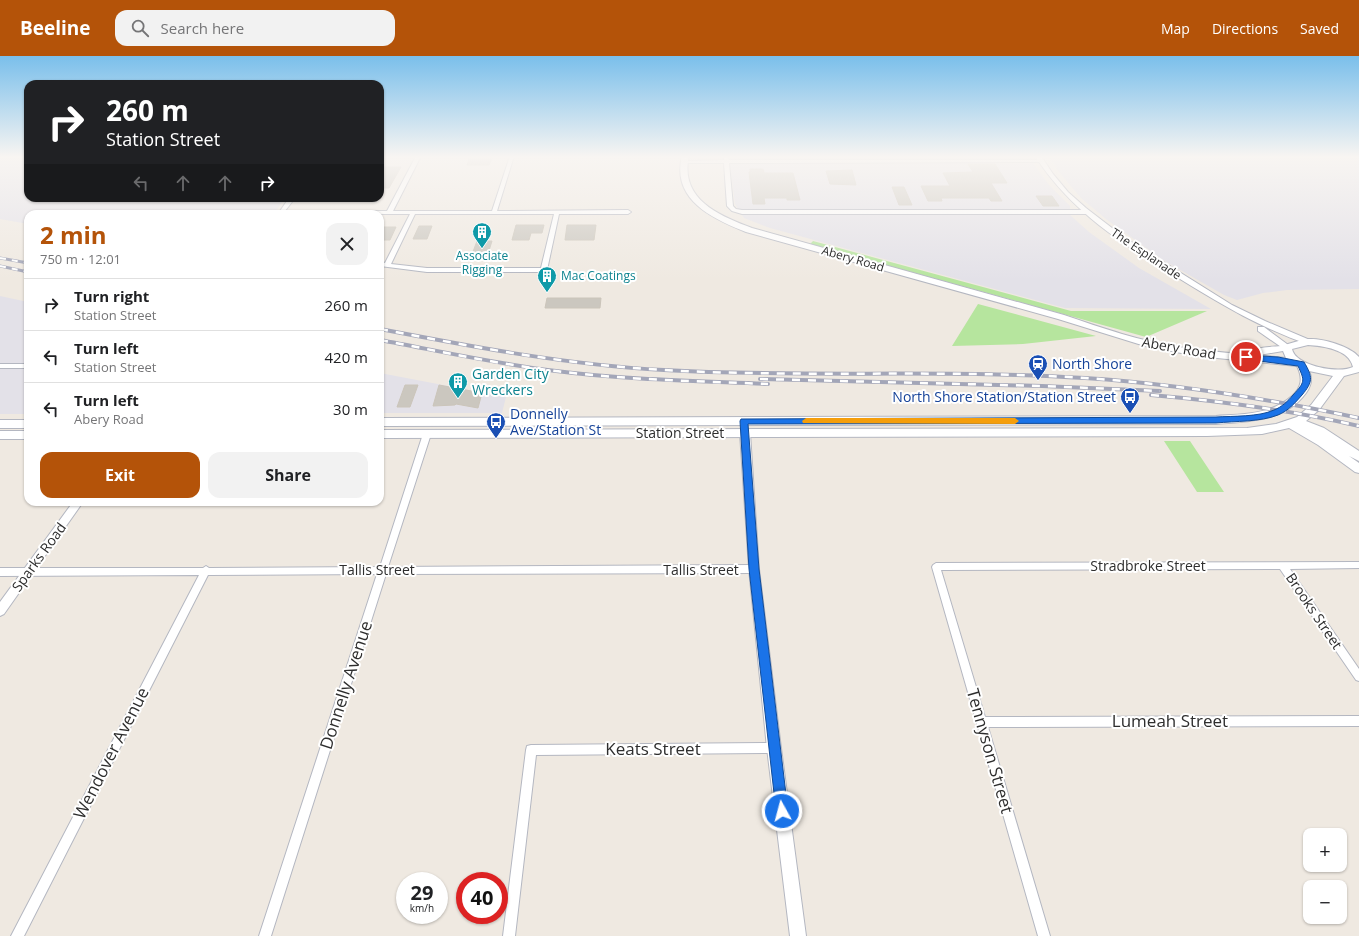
<!DOCTYPE html>
<meta charset="utf-8">
<style>
body{margin:0;font-family:"Open Sans",sans-serif;background:#f2f2f2;color:#202124;height:100vh;display:flex;flex-direction:column;font-size:15px;white-space:nowrap}
*{box-sizing:border-box;margin:0}
p{font-size:13px;color:#757577}
.icon{flex:none;width:22px;height:22px;fill:none;stroke:currentColor;stroke-width:2;stroke-linecap:round;stroke-linejoin:round}
.map{position:relative;flex:1;overflow:hidden}
.details{position:absolute;left:24px;top:154px;width:360px;height:296px;display:flex;flex-direction:column;background:#fff;border-radius:12px;box-shadow:0 1px 3px #0004}
.details>*{flex:none}
.banner{position:absolute;left:24px;top:24px;width:360px;height:122px;border-radius:12px;box-shadow:0 1px 3px #0004;background:#202124;color:#fff;overflow:hidden}
.fabs{position:absolute;left:1303px;top:772px;display:grid;gap:8px}
.fabs a{display:grid;place-items:center;width:44px;height:44px;border-radius:8px;background:#fff;box-shadow:0 1px 3px #0004;font-size:20px}
.speed{position:absolute;left:396px;top:816px;display:flex;gap:8px;font-size:20px;font-weight:700;text-align:center}
.speed>*{display:grid;place-content:center;width:52px;height:52px;border-radius:50%;background:#fff;box-shadow:0 1px 3px #0004;line-height:1}
.speed small{font-size:10px;font-weight:400}
.speed .limit{border:6px solid #d22;background:#fff;color:#111}
.pin{position:absolute;display:grid;place-items:center;width:34px;height:34px;color:#fff;margin:-17px;border:2px solid #fff;border-radius:50%;box-shadow:0 1px 4px #0007}
.me{position:absolute;width:44px;margin:-22px;rotate:353deg;stroke-linejoin:round;filter:drop-shadow(0 0 3px #0008)}
.turn{display:flex;align-items:center;gap:14px;height:84px;padding:0 16px;font-size:18px}
.turn .icon{width:52px;height:52px;stroke-width:2.5}
.turn b{display:block;font-size:28px;line-height:34px}
.lanes{display:flex;align-items:center;height:38px;padding:0 16px;background:#0003;justify-content:center;gap:20px;direction:ltr}
.lanes .off{opacity:.35}
.round{display:grid;place-items:center;flex:none;width:42px;height:42px;border-radius:12px;background:#f2f2f2}
.summary{display:flex;align-items:center;justify-content:space-between;height:68px;padding:0 16px}
h1{font-size:24px;font-weight:700;line-height:30px;color:#b45309}
.cta{display:flex;gap:8px;margin-top:auto;padding:8px 16px}
.cta a{flex:1;height:46px;border-radius:12px;background:#b45309;color:#fff;font-size:16px;font-weight:700;line-height:46px;text-align:center}
.cta a+a{background:#f2f2f2;color:#202124}
ul{padding:0;list-style:none}
li{display:flex;align-items:center;gap:12px;height:52px;padding:0 16px;border-top:1px solid #e0e0e0}
li div{flex:1}
li b{display:block;font-size:15px}
li em{font-style:normal}
header{display:flex;align-items:center;gap:24px;box-sizing:border-box;height:56px;padding:0 20px;background:#b45309;color:#fff}
header strong{font-size:19px}
nav{display:flex;gap:22px;margin-inline-start:auto;font-size:14px}
.search{width:280px;height:36px;background:#f2f2f2;display:flex;align-items:center;gap:10px;box-sizing:border-box;padding:0 14px;border-radius:12px;color:#757577;font-size:15px}
.map>svg:first-child{display:block}
</style>
<header>
<strong>Beeline</strong>
<div class="search"><svg class="icon" aria-label="search" viewBox="0 0 24 24"><circle cx="10" cy="10" r="6"/><path d="M15 15l6 6"/></svg>Search here</div>
<nav><a>Map</a><a>Directions</a><a>Saved</a></nav>
</header>
<div class="map">
<svg width="1359" height="880" viewBox="0 0 1359 880">
<rect width="100%" height="100%" fill="#efe9e1"/>
<path fill="#e3e1e8" d="M0,100H28V142H285L274,158H28V168L0,163Z
M729,100H1028L1049,129L1070,150V159L1089,176L1139,212L1211,253L1065,252L770,172L744,162L735,148Z
M1049,100H1359V233L1287,234L1263,237L1237,244L1224,239L1163,204L1106,163L1081,142L1059,116Z
M0,240L28,246V358H0Z
M380,317L506,341L502,357H380Z"/>
<path fill="#b6e59e" d="M813,185L1071,255H1207L1146,281L810,188Z
M978,248L1096,280L1023,288L952,290Z
M1164,385H1190L1224,436H1197Z"/>
<path fill="#cbc7bf" stroke="#cbc5ba" d="M470,100H493L489,109H467Z
M968,108H995L1007,127H991L1002,145H991L989,142H941L942,145H928L921,130H950L943,117L973,116Z
M380,111H401L389,132H380Z
M750,113H763L764,117H793L800,144H787V142H764L765,148H753L749,116H750Z
M852,114L856,129L830,128L826,115Z
M892,131H904L912,149H899Z
M1036,140H1052L1059,150H1043Z
M516,169H544L542,177H531L529,184H512Z
M567,169H596L594,184H565Z
M419,170H432L427,183H413Z
M380,171H396L390,184H380Z
M477,185H492L487,201H471Z
M547,242H601L600,252H545Z
M405,329H418L410,351H397Z
M439,329L482,337L478,352L456,348L455,349L433,350Z"/>
<g fill="none" stroke-linecap="round" stroke-linejoin="round">
<g stroke="#b4b7c1" stroke-width="2">
<path id="minor" d="M416,100H421L393,155H492L510,100H514L497,155L628,154L631,156L628,158H559L547,214L544,216H427L380,210V206L385,207L410,158H278L289,142H295L285,155H387ZM415,158H554L541,212H427L391,208Z
M724,100H728L729,104H1040L1042,105L1040,106L729,107L733,150L736,153L742,154H1087L1090,156L1087,158H742L732,155L727,150L724,107H685L683,106L685,105L724,104Z
M0,308H28V312H0Z
M427,375L431,378L388,511L754,509L757,511L758,513L757,515L754,517L386,518L271,880H259L377,518L208,519L24,880H11L199,519L0,520V512H203L206,510L209,512L380,511L423,378Z
M1359,506V512L1290,513L1359,613V625L1356,624L1280,513L941,514L985,661L1359,660V670L988,671L1050,880H1038L932,511L933,509L936,507Z
M774,687L778,688L779,692L778,696L774,697L536,699L515,880H503L526,694L527,690L531,689Z"/>
</g>
<g stroke="#b4b7c1" stroke-width="2">
<path id="tertiary" d="M1035,100H1041L1053,118L1068,136L1086,152L1125,182L1232,249L1265,265L1317,287L1313,289H1310C1263,273 1222,249 1180,223C1123,188 1073,158 1035,100Z
M1258,271H1264L1291,291L1290,293H1284L1258,275Z
M745,374L750,377L759,513L781,692L806,880H790L767,692L749,513L740,377Z
M73,446H83L4,558L0,560V546Z"/>
</g>
<g stroke="#b4b7c1" stroke-width="2">
<path id="secondary" d="M682,100H689C679,143 719,160 752,172L1064,259C1102,272 1140,285 1179,291C1215,297 1251,298 1286,302L1283,295L1259,299L1254,296C1259,290 1273,291 1281,290C1289,288 1299,284 1308,283C1322,282 1350,290 1359,301V316L1344,320L1319,354L1306,365L1324,372L1359,395V405L1349,400L1359,407V417L1355,416L1318,389L1289,372L1262,378L1207,380L380,382V374L1247,372L1276,368L1297,361L1311,349L1333,320L1309,315C1313,323 1311,330 1306,337C1285,366 1248,365 1216,368L380,370V362L1216,360C1244,358 1270,359 1292,340C1302,331 1303,322 1297,310L1197,300L1145,290L1058,263L746,176C713,163 671,144 682,100ZM1308,289C1323,290 1349,293 1353,311C1339,318 1295,310 1292,293Z
M0,364H28V372H0Z
M0,375H28V383H0Z"/>
</g>
<use href="#minor" fill="#fff" fill-rule="evenodd"/>
<use href="#tertiary" fill="#fff" fill-rule="evenodd"/>
<use href="#secondary" fill="#fff" fill-rule="evenodd"/>
<g stroke="#a3a6b8" stroke-width="3">
<path id="rail-far1" d="M0,202L28,207
M0,210L28,216"/>
</g>
<g stroke="#a3a6b8" stroke-width="4">
<path id="rail" d="M380,273C474,291 568,309 664,314C804,322 945,313 1085,322C1177,328 1269,343 1359,362
M380,284C439,295 497,308 556,315C626,324 697,325 768,328
M760,323L1042,330L1160,335
M1151,339C1221,345 1290,354 1359,370"/>
</g>
<use href="#rail-far1" stroke="#fff" stroke-width="2" stroke-dasharray="6" stroke-linecap="butt"/>
<use href="#rail" stroke="#fff" stroke-width="2.5" stroke-dasharray="8" stroke-linecap="butt"/>
</g>
<linearGradient id="sky" x2="0" y2="1"><stop stop-color="#7abfeb"/><stop offset="0.45" stop-color="#f8f5f2"/><stop offset="1" stop-color="#f8f5f2" stop-opacity="0"/></linearGradient>
<rect width="1359" height="224" fill="url(#sky)"/>
<path fill="#1a73e8" stroke="#114b97" d="M1246,299L1278,301L1304,306C1313,321 1313,326 1302,339C1295,347 1288,355 1278,359C1260,366 1236,365 1216,367L748,368L759,513L788,755L786,759L782,761L777,759L776,755L749,513L740,365L741,363L1216,361C1233,360 1259,361 1274,354C1282,351 1288,345 1293,339C1305,326 1305,325 1298,310L1243,303L1242,301Z"/>
<path fill="#f59e0b" d="M806,362H1015L1019,365L1015,368L803,367L802,365Z"/>
<defs>
<g id="building-pin" transform="scale(1)"><path d="M0 17L-7.5 6A9.5 9.5 0 1 1 7.5 6Z" fill="#0f9aa8" stroke="#fff"/><path d="M-4-6H4V6H1V3H-1V6H-4ZM-2.5-4.3h1.7v1.8h-1.7ZM.8-4.3h1.7v1.8H.8ZM-2.5-1h1.7V.8h-1.7ZM.8-1h1.7V.8H.8Z" fill="#fff"/></g>
<g id="station-pin" transform="scale(1)"><path d="M0 17L-7.5 6A9.5 9.5 0 1 1 7.5 6Z" fill="#1a4fb4" stroke="#fff"/><path d="M-3-6H3Q5-6 5-4V2Q5 4 3 4L4.5 6H3L1.5 4h-3L-3 6H-4.5L-3 4Q-5 4-5 2V-4Q-5-6-3-6ZM-3.5-4v3h7v-3ZM-3.5 1v1.5H-2V1ZM2 1v1.5H3.5V1Z" fill="#fff"/></g>
<g id="bus-pin" transform="scale(1)"><path d="M0 17L-7.5 6A9.5 9.5 0 1 1 7.5 6Z" fill="#1a4fb4" stroke="#fff"/><path d="M-5-6H5V4H4V6H2V4H-2V6H-4V4H-5ZM-3.5-4V0h7V-4ZM-3.5 1.2v1.5H-2V1.2ZM2 1.2v1.5H3.5V1.2Z" fill="#fff"/></g>
</defs>
<g fill-rule="evenodd">
<use href="#building-pin" x="482" y="176"/>
<use href="#building-pin" x="547" y="220"/>
<use href="#station-pin" x="1038" y="308"/>
<use href="#building-pin" x="458" y="326"/>
<use href="#bus-pin" x="1130" y="341"/>
<use href="#bus-pin" x="496" y="366"/>
</g>
<g text-anchor="middle" stroke-width="4" stroke-linejoin="round" paint-order="stroke">
<g font-size="12" fill="#2e2e2e" stroke="#fff">
<text transform="translate(1146 198) rotate(34)" y="4">The Esplanade</text>
<text transform="translate(853 203) rotate(16)" y="4">Abery Road</text>
</g>
<g font-size="12" fill="#0d838f" stroke="#fff">
<text x="482" y="204">Associate<tspan x="482" dy="14">Rigging</tspan></text>
<text x="561" y="224" text-anchor="start">Mac Coatings</text>
</g>
<g font-size="14" fill="#2e2e2e" stroke="#fff">
<text transform="translate(1179 292) rotate(10)" y="5">Abery Road</text>
<text x="680" y="382">Station Street</text>
<text transform="translate(39 501) rotate(-54)" y="5">Sparks Road</text>
<text x="1148" y="515">Stradbroke Street</text>
<text x="377" y="519">Tallis Street</text>
<text x="701" y="519">Tallis Street</text>
<text transform="translate(1314 555) rotate(56)" y="5">Brooks Street</text>
</g>
<g font-size="14" fill="#164399" stroke="#fff" text-anchor="start">
<text x="1052" y="313">North Shore</text>
<text x="1116" y="346" text-anchor="end">North Shore Station/Station Street</text>
<text x="510" y="363">Donnelly<tspan x="510" dy="16">Ave/Station St</tspan></text>
</g>
<g font-size="14" fill="#0d838f" stroke="#fff" text-anchor="start">
<text x="472" y="323">Garden City<tspan x="472" dy="16">Wreckers</tspan></text>
</g>
<g font-size="17" fill="#2e2e2e" stroke="#fff">
<text transform="translate(346 629) rotate(-72)" y="6">Donnelly Avenue</text>
<text x="1170" y="671">Lumeah Street</text>
<text x="653" y="699">Keats Street</text>
<text transform="translate(990 695) rotate(74)" y="6">Tennyson Street</text>
<text transform="translate(111 697) rotate(-63)" y="6">Wendover Avenue</text>
</g>
</g>
</svg>
<div class="fabs">
<a>+</a>
<a>−</a>
</div>
<div class="speed"><div>29<small>km/h</small></div><div class="limit">40</div></div>
<div class="pin" style="left:1246px;top:301px;background:#d93025"><svg class="icon" aria-label="arrive" viewBox="0 0 24 24"><path d="M6 21V4h12l-3 4 3 4H6"/></svg></div>
<svg class="me" style="left:782px;top:755px" viewBox="-20 -20 40 40"><circle r="17" fill="#1a73e8" stroke="#fff" stroke-width="3"/><path d="M0-11L8 9 0 5-8 9z" fill="#fff"/></svg>
<div class="banner">
<div class="turn"><svg class="icon" aria-label="right" viewBox="0 0 24 24"><path d="M7 20v-9h11M14 6l5 5-5 5"/></svg><div><b>260 m</b>Station Street</div></div>
<div class="lanes"><svg class="icon off" aria-label="left" viewBox="0 0 24 24"><path d="M17 20v-9H6M10 6l-5 5 5 5"/></svg><svg class="icon off" aria-label="ahead" viewBox="0 0 24 24"><path d="M12 20V5M6 11l6-6 6 6"/></svg><svg class="icon off" aria-label="ahead" viewBox="0 0 24 24"><path d="M12 20V5M6 11l6-6 6 6"/></svg><svg class="icon" aria-label="right" viewBox="0 0 24 24"><path d="M7 20v-9h11M14 6l5 5-5 5"/></svg></div>
</div>
<section class="details">
<div class="summary"><div><h1>2 min</h1><p>750 m · 12:01</p></div><a class="round"><svg class="icon" aria-label="close" viewBox="0 0 24 24"><path d="M6 6l12 12M18 6L6 18"/></svg></a></div>
<ul>
<li><svg class="icon" aria-label="right" viewBox="0 0 24 24"><path d="M7 20v-9h11M14 6l5 5-5 5"/></svg><div><b>Turn right</b><p>Station Street</p></div><em>260 m</em></li>
<li><svg class="icon" aria-label="left" viewBox="0 0 24 24"><path d="M17 20v-9H6M10 6l-5 5 5 5"/></svg><div><b>Turn left</b><p>Station Street</p></div><em>420 m</em></li>
<li><svg class="icon" aria-label="left" viewBox="0 0 24 24"><path d="M17 20v-9H6M10 6l-5 5 5 5"/></svg><div><b>Turn left</b><p>Abery Road</p></div><em>30 m</em></li>
</ul>
<div class="cta"><a>Exit</a><a>Share</a></div>
</section>
</div>
